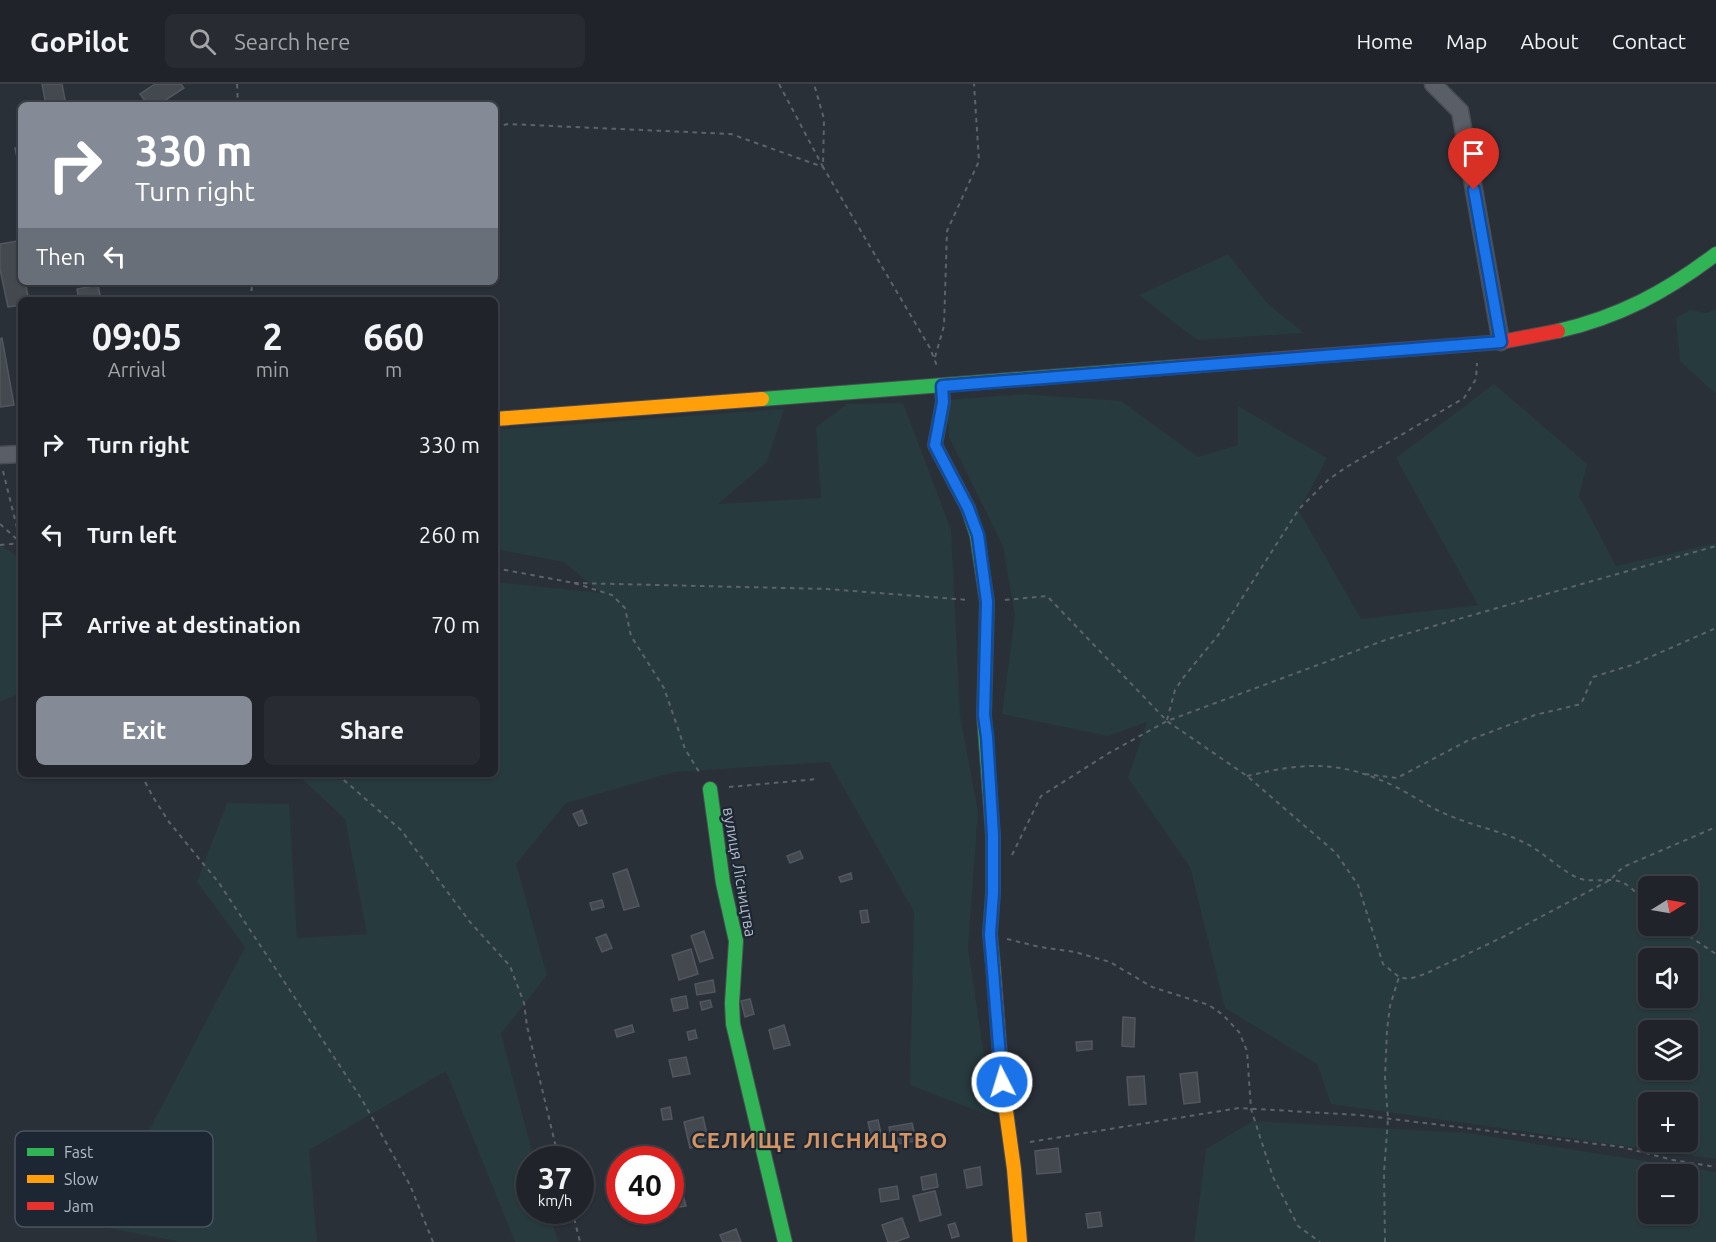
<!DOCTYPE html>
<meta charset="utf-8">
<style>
body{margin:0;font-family:Ubuntu,sans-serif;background:#282c32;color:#f1f3f6;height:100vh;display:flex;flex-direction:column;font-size:22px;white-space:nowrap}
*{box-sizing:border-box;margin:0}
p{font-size:20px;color:#a2a4a8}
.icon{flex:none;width:33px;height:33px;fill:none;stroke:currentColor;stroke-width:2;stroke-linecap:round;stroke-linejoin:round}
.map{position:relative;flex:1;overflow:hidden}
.drawer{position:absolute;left:18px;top:213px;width:480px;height:480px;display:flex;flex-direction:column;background:#20242a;border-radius:9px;box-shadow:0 2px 4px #0004,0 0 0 2px #3d4147}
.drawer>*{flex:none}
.guide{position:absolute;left:18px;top:18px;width:480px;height:183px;border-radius:9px;box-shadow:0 2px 4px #0004,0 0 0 2px #3d4147;background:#848b96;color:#fff;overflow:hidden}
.needle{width:39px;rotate:79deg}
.controls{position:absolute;left:1638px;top:792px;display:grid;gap:12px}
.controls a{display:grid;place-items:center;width:60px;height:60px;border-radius:9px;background:#20242a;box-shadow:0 2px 4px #0004,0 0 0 2px #3d4147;font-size:30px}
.speed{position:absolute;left:516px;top:1062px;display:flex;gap:12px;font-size:30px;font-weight:700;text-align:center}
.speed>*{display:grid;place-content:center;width:78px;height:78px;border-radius:50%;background:#20242a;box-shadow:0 2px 4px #0004,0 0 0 2px #3d4147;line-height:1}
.speed small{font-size:15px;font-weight:400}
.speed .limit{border:9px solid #d22;background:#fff;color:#111}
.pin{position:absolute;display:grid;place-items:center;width:51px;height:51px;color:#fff;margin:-62px -26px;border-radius:50% 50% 50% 0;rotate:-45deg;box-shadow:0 0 6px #0007}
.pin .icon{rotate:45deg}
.me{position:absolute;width:66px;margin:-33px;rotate:355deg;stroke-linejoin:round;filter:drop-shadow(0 0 4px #0008)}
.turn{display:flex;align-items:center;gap:21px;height:126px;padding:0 18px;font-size:27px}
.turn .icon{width:78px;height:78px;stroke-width:2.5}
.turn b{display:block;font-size:42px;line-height:51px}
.then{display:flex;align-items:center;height:57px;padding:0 18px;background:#0003;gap:12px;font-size:22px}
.eta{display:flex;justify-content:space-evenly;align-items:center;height:102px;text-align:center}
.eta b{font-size:36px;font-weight:700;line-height:42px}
.button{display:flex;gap:12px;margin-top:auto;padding:12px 18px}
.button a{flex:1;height:69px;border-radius:9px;background:#848b96;color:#fff;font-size:24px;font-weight:700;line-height:69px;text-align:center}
.button a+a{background:#282c32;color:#f1f3f6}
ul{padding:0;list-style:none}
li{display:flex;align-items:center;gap:18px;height:90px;padding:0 18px}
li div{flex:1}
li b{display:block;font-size:22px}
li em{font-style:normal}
header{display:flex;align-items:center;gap:36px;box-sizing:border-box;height:84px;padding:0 30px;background:#20242a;border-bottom:2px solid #3d4147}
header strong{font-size:28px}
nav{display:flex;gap:33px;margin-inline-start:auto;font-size:21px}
.search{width:420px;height:54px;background:#282c32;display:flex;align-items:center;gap:15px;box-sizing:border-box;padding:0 21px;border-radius:9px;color:#a2a4a8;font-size:22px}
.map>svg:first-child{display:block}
</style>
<header>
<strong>GoPilot</strong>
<div class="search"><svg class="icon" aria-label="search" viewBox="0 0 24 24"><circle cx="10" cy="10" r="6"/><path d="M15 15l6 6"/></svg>Search here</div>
<nav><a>Home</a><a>Map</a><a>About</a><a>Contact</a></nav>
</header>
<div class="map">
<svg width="1716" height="1158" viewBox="0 0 1716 1158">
<rect width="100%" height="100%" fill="#2a3038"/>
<path fill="#273a3e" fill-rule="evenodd" d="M1228,170L1267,219L1304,249L1197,256L1139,211Z
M1716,225V310L1680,277L1676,234L1690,226L1706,229Z
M1494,300L1587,380L1579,412L1616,482L1716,459V1075L1331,1020L1317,980L1225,924L1190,783L1128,694L1147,638L1108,652L1002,630L1015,531L1003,462L949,353L947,316L1024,310L1121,317L1198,373L1238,361V322L1327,374L1299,427L1361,535L1478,521L1396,374ZM1648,802H1688V842H1648ZM1648,874H1688V914H1648ZM1648,946H1688V986H1648ZM1648,1018H1688V1058H1648Z
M903,319L951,446L960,632L978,727L968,864L993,1033L910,1001L914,828L829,678L674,688L566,719L516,780L547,891L501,950L534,1075L530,1076V1126L547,1127L559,1158H515L446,987L309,1066L317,1158H181L99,1142L245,863L197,798L227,719L289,720L297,854L367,850L345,735L297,690H495V498L601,509L564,478L495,465V346L784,325L767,378L718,420L821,414L816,343L847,320Z
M0,461L21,475V605L14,612L0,618Z
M1253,1037L1467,1049L1716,1088V1158H1194L1206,1065ZM1648,1090H1688V1130H1648Z"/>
<path fill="#444950" stroke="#52575f" stroke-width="1.5" d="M42,0H62L66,21H46Z
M155,0H181L184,4L158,21H148L140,10Z
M21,63V94L15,64Z
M17,157L21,176V198H25L29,216H21V221L8,223L0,185V160Z
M98,201L101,216H79L77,205Z
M2,254L14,321L0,323V255Z
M582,726L587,739L579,742L573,730Z
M800,767L803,774L790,779L787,772Z
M627,785L639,822L624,826L613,790Z
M851,789L852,795L841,798L839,793Z
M602,816L604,823L592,826L590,819Z
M867,826L869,838L862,839L860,827Z
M704,847L713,874L700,878L691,852Z
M606,850L612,864L602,868L596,854Z
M691,865L698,890L679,896L672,871Z
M713,896L715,908L697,911L695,900Z
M686,912L688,924L674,927L671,915Z
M750,915L754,930L745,933L741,917Z
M710,916L712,923L702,926L700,918Z
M1123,933L1135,934L1134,963L1122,962Z
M632,941L634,948L617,953L615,946Z
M784,941L790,961L774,965L769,946Z
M695,946L697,954L689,956L687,948Z
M1092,957V965L1077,967L1076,958Z
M686,973L690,990L673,993L669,976Z
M1197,988L1200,1018L1184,1020L1180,990Z
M1144,992L1146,1020L1129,1021L1127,993Z
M670,1023L672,1035L663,1036L661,1025Z
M703,1033L709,1059L690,1064L684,1038Z
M878,1036L884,1063L874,1065L868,1038Z
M912,1039L916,1057L893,1061L889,1043Z
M646,1064L649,1076H635L633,1068Z
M1058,1064L1061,1088L1037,1090L1035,1067Z
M980,1083L982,1101L967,1104L964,1086Z
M936,1090L938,1103L923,1106L921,1093Z
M897,1102L899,1115L881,1118L879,1105Z
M681,1104L686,1122L675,1124L670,1106Z
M935,1107L941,1131L920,1137L913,1112Z
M1100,1128L1102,1142L1088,1144L1086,1130Z
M902,1134L909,1153L895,1158H888L882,1141Z
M955,1139L959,1152L952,1154L948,1141Z
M736,1145L741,1158H723L720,1151Z"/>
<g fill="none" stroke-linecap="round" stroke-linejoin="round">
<g stroke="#484c53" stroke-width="19">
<path id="street" d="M1433,0L1460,27L1501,258
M0,371L21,370"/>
</g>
<g stroke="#484c53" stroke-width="16">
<path id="fast" d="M1558,247C1619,233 1666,208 1716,170
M942,302L943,318L935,361L968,424L977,451L987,518L984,631L993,751V809L990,850L993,881
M762,315L1177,283
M710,705L723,799L736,857L732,919L733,940L785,1158"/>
</g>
<g stroke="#484c53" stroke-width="16">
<path id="slow" d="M495,335L762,315
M993,881L1002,998L1014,1085L1020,1158"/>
</g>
<g stroke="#484c53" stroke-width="16">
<path id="jam" d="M1177,283L1501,258L1558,247"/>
</g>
<path stroke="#5d636a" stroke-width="2" stroke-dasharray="4.5 4.5" stroke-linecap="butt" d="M237,0L238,21
M779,0L823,83L824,35L814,0
M495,43L508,40L731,50L823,83L930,264L937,282
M251,216L252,198
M935,273L944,242L947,147L979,77L974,0
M3,387L21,460
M0,440L21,459
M0,461L21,459
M495,484L574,499L612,511L625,524L631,552L664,604L685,665L701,691
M574,499L827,505L969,516
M1005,516L1047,512L1167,637L1247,692L1336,769L1358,801L1383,880L1399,893L1409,895L1425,890L1503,853L1610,796L1623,783L1716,743
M1167,636L1175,606L1183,594L1219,550L1299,425L1328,396L1345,384L1464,314L1476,295L1477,279
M141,690L153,713L169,738L219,799L361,1014L410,1101L433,1158
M337,690L401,746L470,838L510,882L524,919L527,942L559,1076
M1365,690L1397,694L1467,657L1535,631L1581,620L1593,593L1632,581L1716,544
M1247,692C1306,678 1340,676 1396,703C1414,712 1430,724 1448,731C1473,742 1502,747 1525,759C1543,768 1557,783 1574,792C1590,802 1611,790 1627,801C1635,806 1642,816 1648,824
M729,703L818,695
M1012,771L1041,712L1109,669L1167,637L1388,555L1716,462
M1674,842L1716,870
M1007,855L1040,863L1075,868L1110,878L1152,903L1209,921L1223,931L1239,948L1247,967L1251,1025L1273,1093L1298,1142L1320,1158
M1030,1058L1239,1024L1359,1031L1622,1063L1673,1076L1716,1083
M572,1126L580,1158
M1385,1158L1384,1088L1388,1035L1385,994L1387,946L1390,922L1399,893"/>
<use href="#street" stroke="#5a5e66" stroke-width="16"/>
<use href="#fast" stroke="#30b455" stroke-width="14"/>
<use href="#slow" stroke="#ff9f0a" stroke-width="14"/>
<use href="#jam" stroke="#e5322d" stroke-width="14"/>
</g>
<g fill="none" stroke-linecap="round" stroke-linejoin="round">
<g stroke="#114b97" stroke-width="15">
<path id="route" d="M1002,998L990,850L993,809V751L987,653L984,631L987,518L978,451L968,424L935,361L943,318L942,302L1501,258L1474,106"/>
</g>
<use href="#route" stroke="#1a73e8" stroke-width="10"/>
</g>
<g text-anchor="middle" stroke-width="4.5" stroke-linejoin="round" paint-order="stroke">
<g font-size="16" fill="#b4bcc9" stroke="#1d2633">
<text transform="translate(740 788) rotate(80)" y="6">вулиця Лісництва</text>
</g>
<g font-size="22" font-weight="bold" letter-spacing="1.5" fill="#d59563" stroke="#1d2633">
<text x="820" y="1064">СЕЛИЩЕ ЛІСНИЦТВО</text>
</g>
</g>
<rect x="15" y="1047" width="198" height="96" rx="9" fill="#1d2633" stroke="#4a5360" stroke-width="1.5"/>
<rect x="27" y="1064" width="27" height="8" fill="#30b455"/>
<rect x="27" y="1091" width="27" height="8" fill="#ff9f0a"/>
<rect x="27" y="1118" width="27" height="8" fill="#e5322d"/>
<g font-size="16" fill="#b4bcc9">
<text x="64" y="1074">Fast</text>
<text x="64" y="1101">Slow</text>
<text x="64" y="1128">Jam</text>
</g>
</svg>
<div class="controls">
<a><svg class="needle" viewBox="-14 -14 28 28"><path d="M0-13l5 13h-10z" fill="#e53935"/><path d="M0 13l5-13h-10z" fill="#a2a4a8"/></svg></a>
<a><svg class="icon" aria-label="sound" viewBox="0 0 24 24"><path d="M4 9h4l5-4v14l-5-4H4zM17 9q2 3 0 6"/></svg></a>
<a><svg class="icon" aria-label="layers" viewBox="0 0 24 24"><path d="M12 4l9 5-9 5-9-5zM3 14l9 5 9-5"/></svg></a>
<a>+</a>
<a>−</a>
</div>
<div class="speed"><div>37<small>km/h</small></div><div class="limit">40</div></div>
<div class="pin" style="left:1474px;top:106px;background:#d93025"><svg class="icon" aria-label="arrive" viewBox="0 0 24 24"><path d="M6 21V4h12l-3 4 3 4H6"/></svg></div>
<svg class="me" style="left:1002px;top:998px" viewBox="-20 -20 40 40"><circle r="17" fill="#1a73e8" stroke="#fff" stroke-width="3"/><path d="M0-11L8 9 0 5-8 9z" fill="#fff"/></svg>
<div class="guide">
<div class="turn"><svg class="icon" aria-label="right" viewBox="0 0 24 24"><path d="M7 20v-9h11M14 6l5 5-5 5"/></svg><div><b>330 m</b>Turn right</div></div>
<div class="then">Then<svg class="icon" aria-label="left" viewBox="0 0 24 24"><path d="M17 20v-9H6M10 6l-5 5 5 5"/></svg></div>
</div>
<section class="drawer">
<div class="eta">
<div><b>09:05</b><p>Arrival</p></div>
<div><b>2</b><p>min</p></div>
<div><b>660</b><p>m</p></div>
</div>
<ul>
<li><svg class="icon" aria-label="right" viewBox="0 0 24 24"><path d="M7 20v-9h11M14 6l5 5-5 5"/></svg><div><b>Turn right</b></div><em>330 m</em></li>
<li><svg class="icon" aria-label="left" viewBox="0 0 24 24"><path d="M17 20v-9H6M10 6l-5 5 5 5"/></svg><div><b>Turn left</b></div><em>260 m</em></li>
<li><svg class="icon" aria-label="arrive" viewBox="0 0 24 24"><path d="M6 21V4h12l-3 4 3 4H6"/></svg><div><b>Arrive at destination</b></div><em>70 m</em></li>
</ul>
<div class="button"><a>Exit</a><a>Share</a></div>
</section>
</div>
